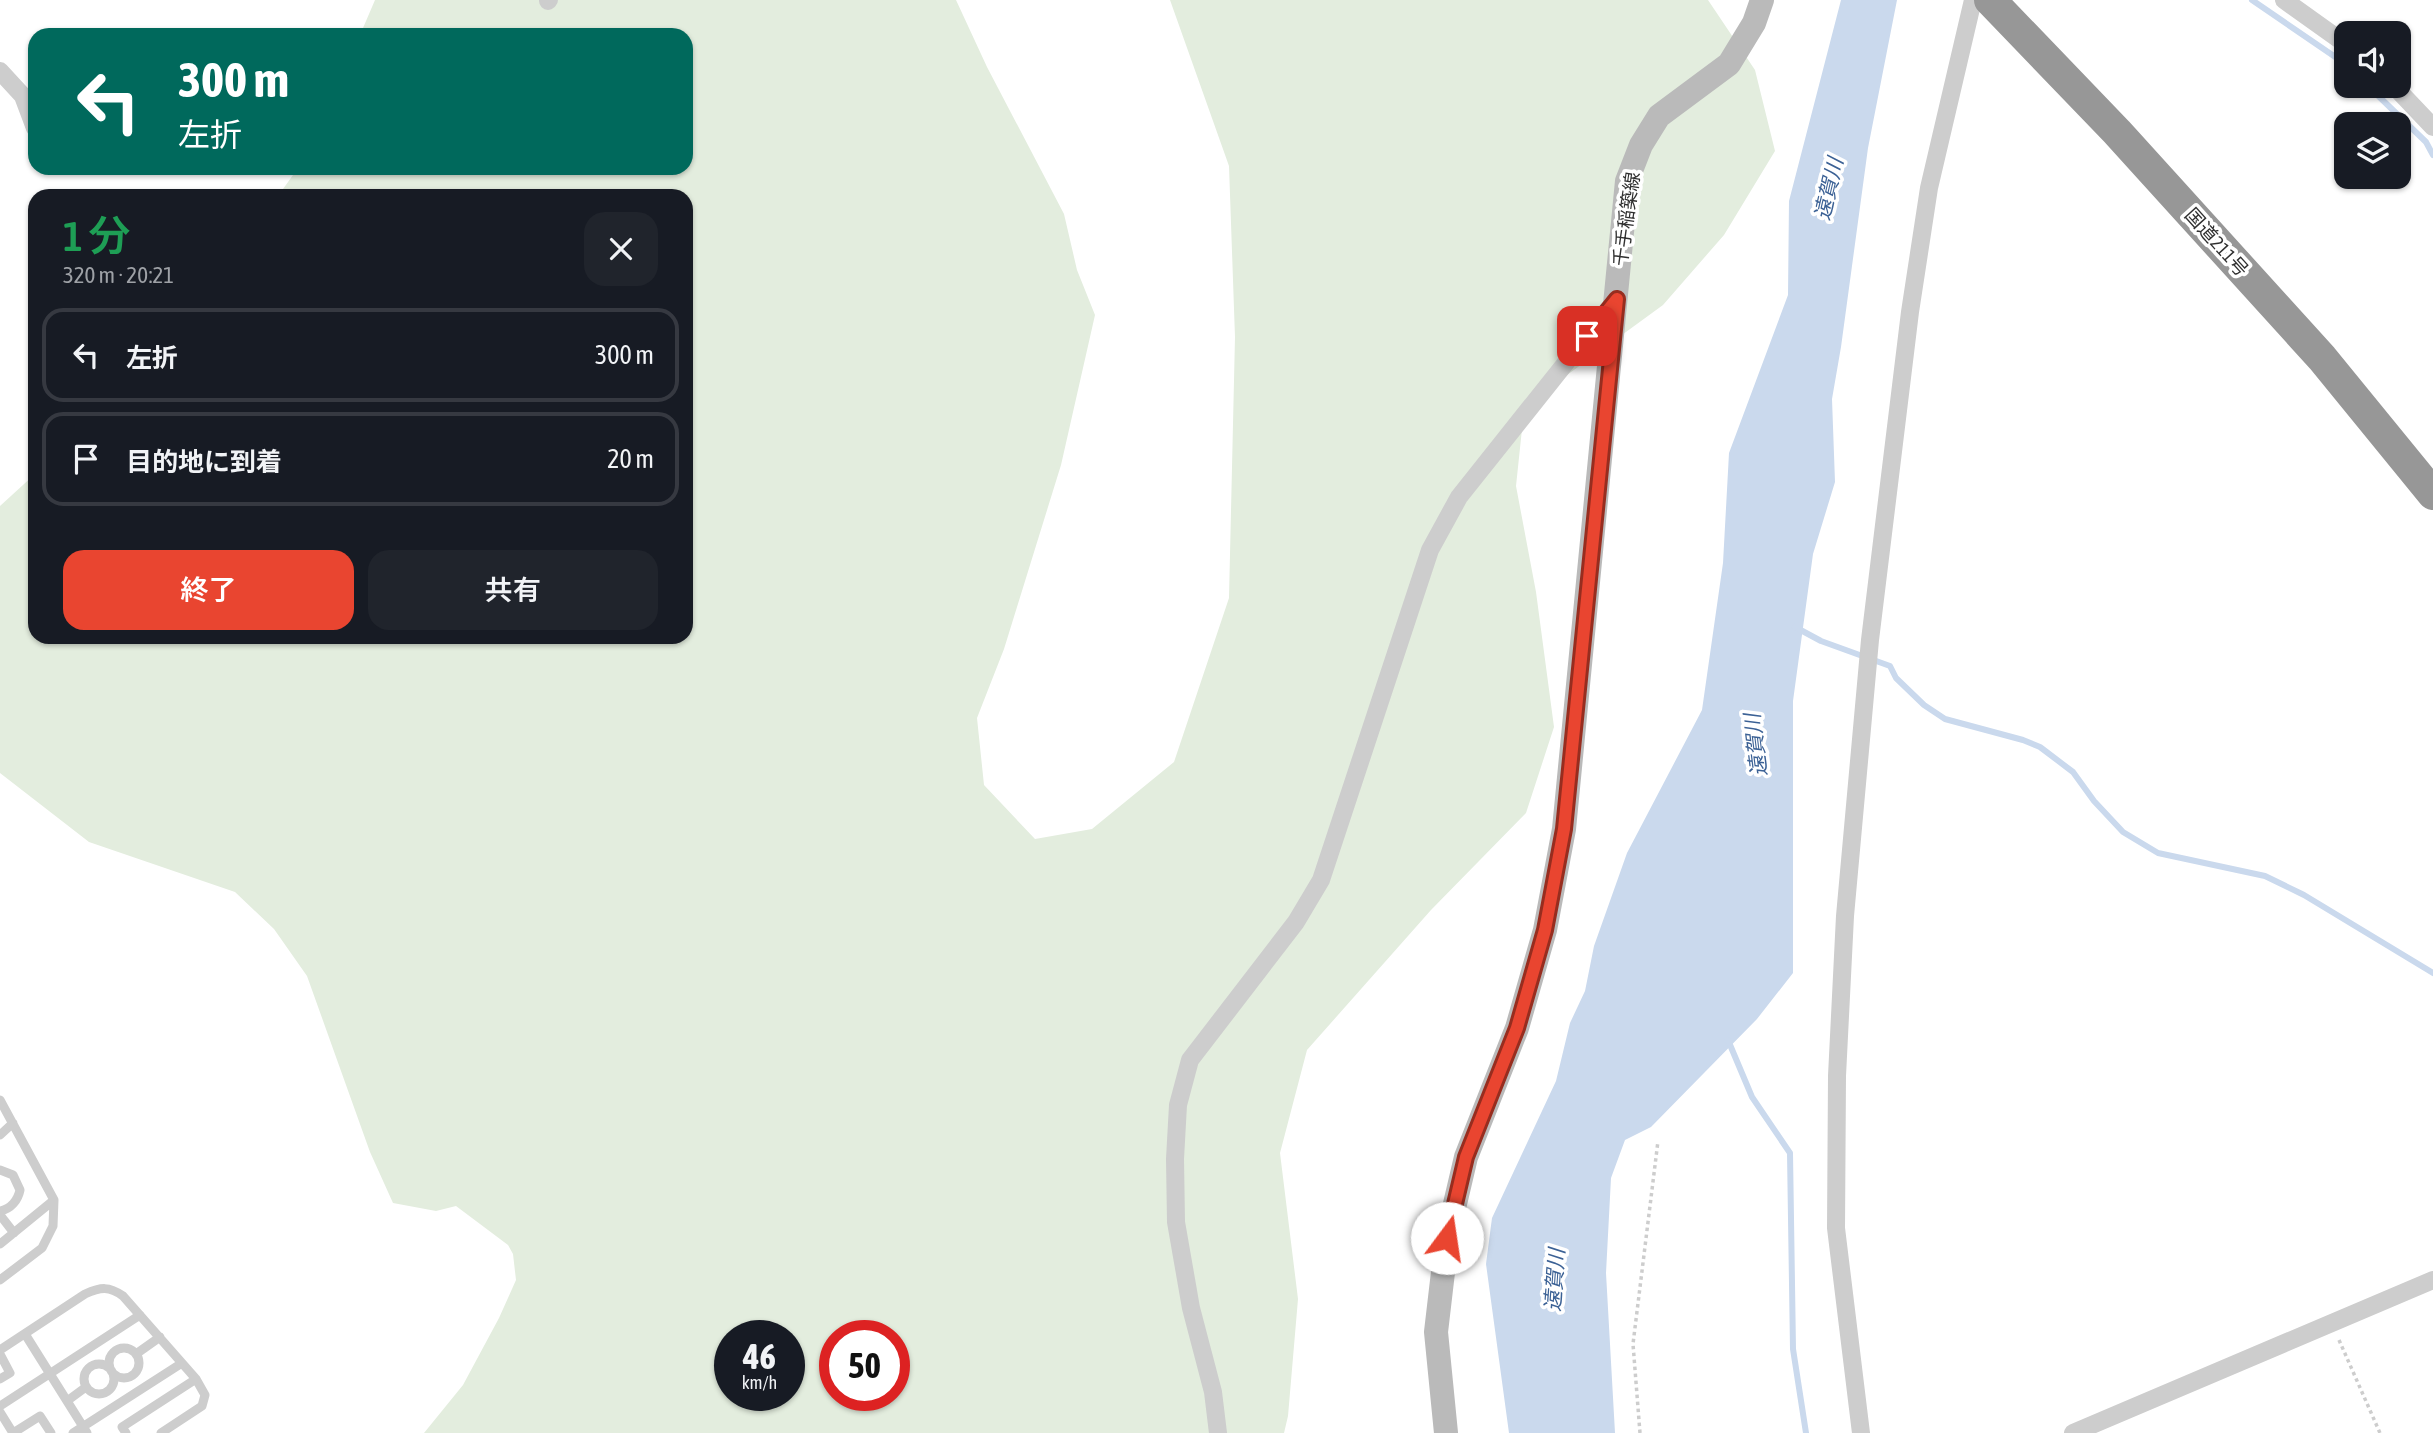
<!DOCTYPE html>
<html lang="ja">
<meta charset="utf-8">
<style>
body{margin:0;font-family:"Asap Condensed","Noto Sans JP",sans-serif;background:#20242c;color:#f1f3f6;height:100vh;display:flex;flex-direction:column;font-size:26px;white-space:nowrap}
*{box-sizing:border-box;margin:0}
p{font-size:23px;color:#9ea1a6}
.icon{flex:none;width:38px;height:38px;fill:none;stroke:currentColor;stroke-width:2;stroke-linecap:round;stroke-linejoin:round}
.map{position:relative;flex:1;overflow:hidden}
.panel{position:absolute;left:28px;top:189px;width:665px;height:455px;display:flex;flex-direction:column;background:#171b24;border-radius:21px;box-shadow:0 2px 5px #0004}
.panel>*{flex:none}
.guide{position:absolute;left:28px;top:28px;width:665px;height:147px;border-radius:21px;box-shadow:0 2px 5px #0004;background:#00695c;color:#fff;overflow:hidden}
.controls{position:absolute;left:2334px;top:21px;display:grid;gap:14px}
.controls a{display:grid;place-items:center;width:77px;height:77px;border-radius:14px;background:#171b24;box-shadow:0 2px 5px #0004;font-size:35px}
.speed{position:absolute;left:714px;top:1320px;display:flex;gap:14px;font-size:35px;font-weight:700;text-align:center}
.speed>*{display:grid;place-content:center;width:91px;height:91px;border-radius:50%;background:#171b24;box-shadow:0 2px 5px #0004;line-height:1}
.speed small{font-size:18px;font-weight:400}
.speed .limit{border:10px solid #d22;background:#fff;color:#111}
.pin{position:absolute;display:grid;place-items:center;width:60px;height:60px;color:#fff;margin:-30px;border-radius:14px;box-shadow:0 4px 10px #0006}
.me{position:absolute;width:77px;margin:-38px;rotate:14deg;stroke-linejoin:round;filter:drop-shadow(0 0 5px #0008)}
.turn{display:flex;align-items:center;gap:24px;height:147px;padding:0 35px;font-size:32px}
.turn .icon{width:91px;height:91px;stroke-width:2.5}
.turn b{display:block;font-size:49px;line-height:60px}
.round{display:grid;place-items:center;flex:none;width:74px;height:74px;border-radius:21px;background:#20242c}
.summary{display:flex;align-items:center;justify-content:space-between;height:119px;padding:0 35px}
h1{font-size:42px;font-weight:600;line-height:52px;color:#1e9e55}
.primary-button{display:flex;gap:14px;margin-top:auto;padding:14px 35px}
.primary-button a{flex:1;height:80px;border-radius:21px;background:#e94530;color:#fff;font-size:28px;font-weight:600;line-height:80px;text-align:center}
.primary-button a+a{background:#20242c;color:#f1f3f6}
ul{padding:0;list-style:none}
li{display:flex;align-items:center;gap:21px;height:94px;margin:0 14px 10px;padding:0 21px;border:4px solid #363941;border-radius:21px}
li div{flex:1}
li b{display:block;font-size:26px}
li em{font-style:normal}
.map>svg:first-child{display:block}
</style>
<div class="map">
<svg width="2433" height="1433" viewBox="0 0 2433 1433">
<rect width="100%" height="100%" fill="#fff"/>
<path fill="#e3edde" fill-rule="evenodd" d="M375,0H956L987,67L1064,214L1077,270L1095,315L1061,465L1004,649L977,718L984,785L1035,839L1092,829L1174,762L1229,598L1235,337L1229,166L1170,0H1708L1755,70L1775,151L1724,235L1663,305L1567,375L1522,429L1516,486L1536,592L1554,727L1526,813L1431,910L1307,1050L1280,1153L1298,1299L1288,1416L1284,1433H424L463,1385L499,1318L516,1280L513,1254L508,1245L456,1206L436,1211L393,1203L370,1152L307,976L274,929L235,892L89,842L0,773V506L35,474V637H686V196H278L298,168H686V35H360ZM730,1335H789V1395H730ZM835,1335H894V1395H835Z"/>
<path fill="#cad9ed" d="M1841,0H1897L1868,148L1841,347L1832,399L1835,482L1813,554L1793,701V973L1757,1019L1651,1127L1625,1140L1611,1178L1606,1273L1615,1433H1509L1486,1264L1492,1218L1556,1081L1570,1023L1585,991L1594,946L1627,853L1702,710L1723,563L1729,453L1788,295L1789,201Z"/>
<g fill="none" stroke-linecap="round" stroke-linejoin="round">
<path stroke="#cad9ed" stroke-width="6" d="M2252,0L2347,65
M2368,86L2426,142L2433,155
M1795,627L1821,641L1890,666L1896,678L1924,705L1945,719L2023,740L2040,747L2073,772L2094,801L2123,832L2158,853L2265,876L2304,895L2433,973
M1728,1040L1752,1097L1790,1153L1793,1349L1806,1433"/>
<path stroke="#cdcdcd" stroke-width="3.5" stroke-dasharray="3.5 3.5" stroke-linecap="butt" d="M2339,1340L2380,1433
M1640,1433L1633,1344L1658,1141"/>
<path stroke="#cdcdcd" stroke-width="9" d="M0,1100L54,1200L53,1226L42,1248L0,1280
M0,1135L13,1123
M0,1170L13,1175L20,1190C18,1200 11,1209 0,1211
M0,1215L14,1233
M0,1244L54,1200
M25,1334L87,1433
M109 1363a15 15 0 1 1 30 0a15 15 0 1 1-30 0Z
M0,1350L85,1294C101,1287 109,1286 123,1296L196,1379L205,1395L202,1406L161,1433
M0,1354L10,1373L0,1379
M136,1354L160,1337
M84 1379a15 15 0 1 1 30 0a15 15 0 1 1-30 0Z
M67,1401L86,1387
M0,1406L140,1315
M0,1412L13,1433L40,1416L51,1433
M73,1433L182,1363
M126,1433L122,1427L196,1379"/>
<path stroke="#cdcdcd" stroke-width="18" d="M2284,0L2347,45
M548,1L549,0
M0,71L23,96L35,128
M2394,86L2433,127
M1218,1433L1213,1392L1191,1308L1176,1222L1175,1159L1178,1105L1190,1060L1296,922L1321,880L1430,550L1459,497L1615,301
M1861,1433L1836,1228L1837,1076L1845,916L1870,640L1910,312L1929,188L1973,0
M2073,1433L2433,1280"/>
<path stroke="#bababa" stroke-width="24" d="M1446,1433L1436,1332L1447,1238L1466,1157L1517,1028L1545,930L1564,829L1627,181L1641,145L1659,116L1729,64L1754,23L1762,0"/>
<path stroke="#979797" stroke-width="32" d="M1990,0L2117,132L2322,358L2433,494"/>
</g>
<g fill="none" stroke-linecap="round" stroke-linejoin="round">
<g stroke="#972d1f" stroke-width="18">
<path id="route" d="M1447,1238L1466,1157L1517,1028L1545,930L1564,829L1617,299L1587,336"/>
</g>
<use href="#route" stroke="#e94530" stroke-width="12"/>
</g>
<g text-anchor="middle" stroke-width="7" stroke-linejoin="round" paint-order="stroke">
<g font-size="19" fill="#303030" stroke="#fff">
<text transform="translate(1626 219) rotate(-82)" y="7">千手稲築線</text>
<text transform="translate(2217 242) rotate(48)" y="7">国道211号</text>
</g>
<g font-size="21" font-style="italic" fill="#3b6195" stroke="#fff">
<text transform="translate(1829 189) rotate(-77)" y="7">遠賀川</text>
<text transform="translate(1756 745) rotate(-97)" y="7">遠賀川</text>
<text transform="translate(1555 1280) rotate(-86)" y="7">遠賀川</text>
</g>
</g>
</svg>
<div class="controls">
<a><svg class="icon" aria-label="sound" viewBox="0 0 24 24"><path d="M4 9h4l5-4v14l-5-4H4zM17 9q2 3 0 6"/></svg></a>
<a><svg class="icon" aria-label="layers" viewBox="0 0 24 24"><path d="M12 4l9 5-9 5-9-5zM3 14l9 5 9-5"/></svg></a>
</div>
<div class="speed"><div>46<small>km/h</small></div><div class="limit">50</div></div>
<div class="pin" style="left:1587px;top:336px;background:#d93025"><svg class="icon" aria-label="arrive" viewBox="0 0 24 24"><path d="M6 21V4h12l-3 4 3 4H6"/></svg></div>
<svg class="me" style="left:1447px;top:1238px" viewBox="-20 -20 40 40"><circle r="19" fill="#fff"/><path d="M0-13L10 11 0 6-10 11z" fill="#e94530"/></svg>
<div class="guide">
<div class="turn"><svg class="icon" aria-label="left" viewBox="0 0 24 24"><path d="M17 20v-9H6M10 6l-5 5 5 5"/></svg><div><b>300 m</b>左折</div></div>
</div>
<section class="panel">
<div class="summary"><div><h1>1 分</h1><p>320 m · 20:21</p></div><a class="round"><svg class="icon" aria-label="close" viewBox="0 0 24 24"><path d="M6 6l12 12M18 6L6 18"/></svg></a></div>
<ul>
<li><svg class="icon" aria-label="left" viewBox="0 0 24 24"><path d="M17 20v-9H6M10 6l-5 5 5 5"/></svg><div><b>左折</b></div><em>300 m</em></li>
<li><svg class="icon" aria-label="arrive" viewBox="0 0 24 24"><path d="M6 21V4h12l-3 4 3 4H6"/></svg><div><b>目的地に到着</b></div><em>20 m</em></li>
</ul>
<div class="primary-button"><a>終了</a><a>共有</a></div>
</section>
</div>
